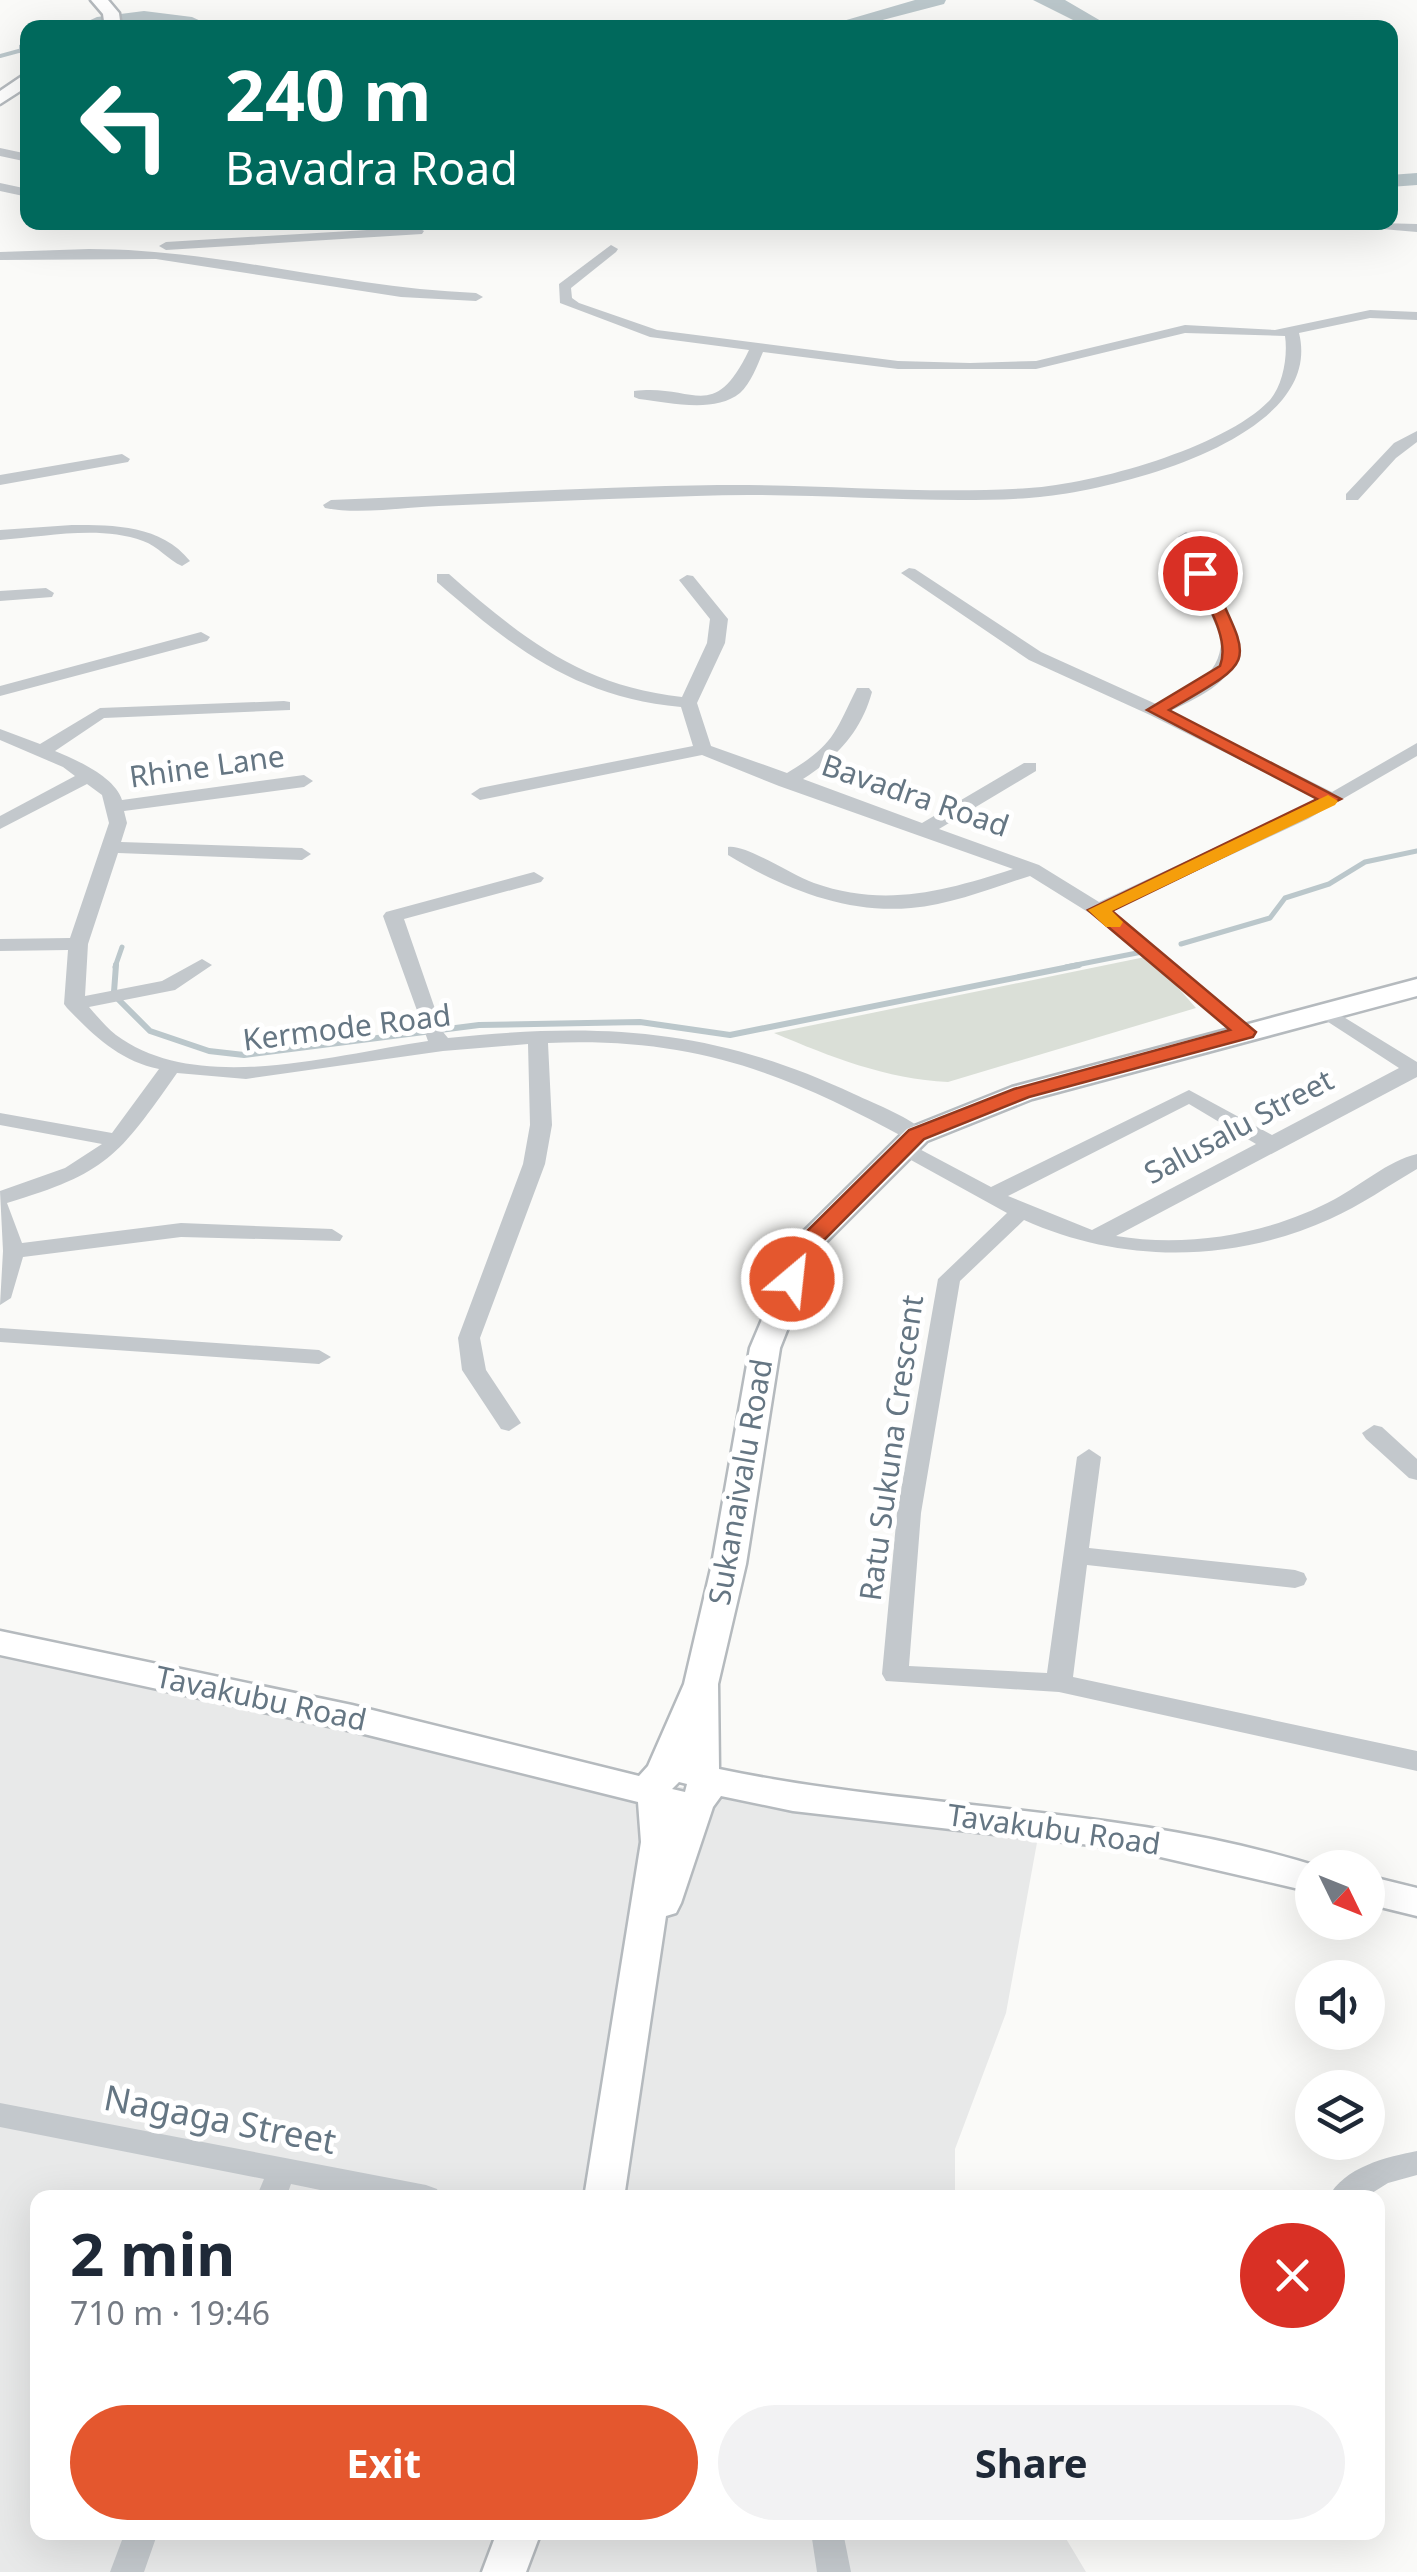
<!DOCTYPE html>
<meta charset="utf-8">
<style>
body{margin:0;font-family:"Noto Sans",sans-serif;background:#f2f2f3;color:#1f2937;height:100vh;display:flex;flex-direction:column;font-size:38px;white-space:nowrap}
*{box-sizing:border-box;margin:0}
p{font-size:32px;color:#747a83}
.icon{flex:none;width:55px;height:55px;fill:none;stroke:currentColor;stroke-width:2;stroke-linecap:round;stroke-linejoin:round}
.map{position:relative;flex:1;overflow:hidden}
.side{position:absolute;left:30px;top:2190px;width:1355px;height:350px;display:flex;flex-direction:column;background:#fff;border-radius:20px;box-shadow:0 10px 40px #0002}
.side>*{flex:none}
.hud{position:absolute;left:20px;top:20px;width:1378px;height:210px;border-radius:20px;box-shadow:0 10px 40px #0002;background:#00695c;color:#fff;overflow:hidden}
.needle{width:65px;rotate:133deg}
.fabs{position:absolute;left:1295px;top:1850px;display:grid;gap:20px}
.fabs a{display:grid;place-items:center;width:90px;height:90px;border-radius:50%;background:#fff;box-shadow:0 10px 40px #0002;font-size:50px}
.pin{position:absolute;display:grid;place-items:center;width:85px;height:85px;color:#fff;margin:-42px;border:5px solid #fff;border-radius:50%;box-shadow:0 2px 10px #0007}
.me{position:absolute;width:110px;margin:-55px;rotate:28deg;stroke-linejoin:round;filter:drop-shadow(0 0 8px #0008)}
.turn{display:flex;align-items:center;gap:35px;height:210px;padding:0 40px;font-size:45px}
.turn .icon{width:130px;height:130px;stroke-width:2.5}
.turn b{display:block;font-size:70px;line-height:85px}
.round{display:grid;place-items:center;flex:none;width:105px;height:105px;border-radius:52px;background:#f2f2f3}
.summary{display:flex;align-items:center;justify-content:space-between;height:170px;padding:0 40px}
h1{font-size:60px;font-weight:700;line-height:75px}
.action{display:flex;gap:20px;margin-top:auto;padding:20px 40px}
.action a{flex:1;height:115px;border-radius:60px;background:#e4572e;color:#fff;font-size:40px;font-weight:700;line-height:115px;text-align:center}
.action a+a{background:#f2f2f3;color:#1f2937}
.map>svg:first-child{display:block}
</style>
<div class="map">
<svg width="1417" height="2572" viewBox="0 0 1417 2572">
<rect width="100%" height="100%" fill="#fafaf8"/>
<path fill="#e8e9e9" d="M0,1643L705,1792L1040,1826L1006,2013L955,2149V2197L38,2198V2532H1062L1086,2572H0Z"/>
<path fill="#dadfd7" d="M1150,956L1196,1008L948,1082C886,1079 831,1057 774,1033Z"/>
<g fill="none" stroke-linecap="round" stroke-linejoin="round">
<path stroke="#bbc7cb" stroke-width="4" d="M0,56L26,49"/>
<path stroke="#bbc7cb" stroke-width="5" d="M1181,944L1270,918L1285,898L1329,884L1365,862L1417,851
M115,967L122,947
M1066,967L1142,952"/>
<path stroke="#bbc7cb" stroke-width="6" d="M114,992L116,965
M117,998L150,1031L209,1051L244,1055L479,1025L640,1022L730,1035L1079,965"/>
<path fill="#bbc7cb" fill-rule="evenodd" d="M915,0H946L944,4L852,28H819Z
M1033,0H1065L1113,28H1089Z
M144,11L192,17L216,28L144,22L73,28L97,17Z
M28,42V54L19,53V45Z
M1417,173V185L1390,187V175Z"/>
<g stroke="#b5babe" stroke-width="5">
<path id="major" d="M91,0H108L119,13L121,28H105L103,14Z
M28,72V86L0,104V91Z
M1417,979V996L1032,1099L927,1141L819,1249L780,1348L746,1564L718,1684L719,1769C919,1811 1126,1805 1323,1868H1312V1892L1126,1849L793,1811L721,1796L713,1807L681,1903L676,1913L666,1916L624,2198H584L641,1842L638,1802L352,1731L0,1655V1631L352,1705L639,1776L648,1766L684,1684L712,1564L750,1348L796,1239L907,1129L1012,1087ZM679,1782L687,1784L685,1792L672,1789Z
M1368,1876L1417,1888V1916L1368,1904Z
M497,2532H541L526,2572H482Z"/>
</g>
<path fill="#c3c8cc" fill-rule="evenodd" d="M0,148L28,154V162L0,156Z
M0,183L28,189V197L0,191Z
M1340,222L1417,224V232L1347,226Z
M417,227L424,231L422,234L166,250L159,246L166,242Z
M611,245L618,249L616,252L571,288L572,298L579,303L657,330L898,361L970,363L1036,361L1185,325L1275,330L1370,310L1417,312V320L1370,318L1299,333C1326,441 1105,493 1029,498C920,505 807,491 696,496C610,499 524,502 439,506C403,507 360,515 325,508L323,505L331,500C460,495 589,487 718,485C821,484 926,495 1029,488C1094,484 1223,448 1269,401C1283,386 1288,356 1285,336L1185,333L1036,369H898L763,352C757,366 751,383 740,393C714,414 668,402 639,399L634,397V391C694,383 713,425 749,350L650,337L560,303L559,284Z
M89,249C220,249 345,288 476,293L483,297L476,301L401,297L156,259L0,260V252Z
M1417,431V442L1396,458L1358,500H1346V494L1394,443Z
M122,454L130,459L128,462L0,485V475Z
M72,525C115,525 161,525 190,561L182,566C168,560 158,546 143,541C99,525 45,537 0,540V530Z
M1186,532L1194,537L1239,638C1240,680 1203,695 1170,711L1332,792L1417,743V756L1308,819L1111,911L1252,1028L1255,1032L1252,1036H1238L1091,914L1030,876C991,888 951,905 911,908C846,914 782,888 728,855V847C746,844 793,876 814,883C885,908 945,891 1013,869L779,786L702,755L480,800L471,794L480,788L693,746L681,707C576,697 514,649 437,582V574H449C523,639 582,686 682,697L707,643L710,619L679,580L687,575L693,576L728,619L725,643L697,703L711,746L787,773C834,745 834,734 857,688H869L872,692C861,732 837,757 803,779L922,823L1024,763H1036V771L939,829L1039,865L1099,902L1318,799L1150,715L1029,660L901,573L909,568L915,569L1041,652L1156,704C1187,689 1222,678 1221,638L1178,537Z
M46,588L54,593L52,597L0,601V591Z
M201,632L210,637L207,641L0,696V686Z
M284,701L290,702V710L104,718L55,751C77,760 115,777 122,800L304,775L313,781L304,787L124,811L127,823L121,842L302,848L311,854L302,860L118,853L88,944L85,996L162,981L202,959L212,965L175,990L89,1007C97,1016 106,1027 116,1035C198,1096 336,1054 428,1041L383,916L386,912L534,872L544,878L541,882L404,919L443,1032L448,1038C601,1022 713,1028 854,1094C877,1105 911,1117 928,1135L925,1140H909C784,1072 693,1037 548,1043L552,1125L545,1164L480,1338L486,1370L521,1423L509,1431L501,1429L462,1370L458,1338L523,1164L530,1125L528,1044L443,1051L246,1079L177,1073C118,1157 107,1173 7,1203L22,1243L181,1223L332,1229L343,1236L340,1241L181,1237L23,1257L11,1298L0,1305L3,1251L0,1191L65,1168L102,1144L0,1125V1113L112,1133L159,1069C120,1061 94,1036 67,1008L64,1004L68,950L0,951V939L70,938L109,823L102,795L87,784L0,829V816L75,776L63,767L0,740V729L40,744L100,708Z
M1329,1008L1417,1062V1077L1116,1236C1189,1248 1270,1234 1335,1199C1361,1185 1388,1161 1417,1154V1169C1388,1186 1361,1205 1330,1219C1232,1263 1122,1264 1024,1220L960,1281L921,1513L909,1666L1047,1673L1077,1457L1089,1449L1101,1457L1089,1548L1295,1570L1304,1573L1307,1579L1304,1585L1295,1588L1087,1565L1073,1677L1417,1751V1771L1059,1692L886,1681L882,1674L897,1513L938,1279L1007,1213L891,1149L902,1143L910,1144L991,1187L1189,1090L1272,1135L1399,1068L1322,1018L1319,1014ZM1189,1104L1256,1144L1092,1230L1008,1196Z
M0,1328L319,1350L331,1357L319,1364L0,1342Z
M1374,1425L1382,1427L1417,1459V1480L1409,1478L1366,1439L1362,1433Z
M0,2103L426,2185L437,2189L441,2198H359L291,2184L286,2198H256L264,2179L0,2127Z
M1417,2151V2175L1388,2183L1364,2198H1328C1344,2167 1386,2157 1417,2151Z
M125,2532H158L144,2572H110Z
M811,2532H843L851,2572H817Z"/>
<use href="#major" fill="#fff" fill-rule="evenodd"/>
</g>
<path fill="#e4572e" stroke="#94391e" stroke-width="2.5" d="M1195,570L1209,573C1252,667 1260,657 1169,710L1341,799L1112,911L1256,1032L1253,1037L1029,1097L924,1139L816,1248L800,1284H784L781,1279L798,1240L909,1130L1014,1089L1230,1030L1088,910L1317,799L1147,710L1220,666C1231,638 1204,599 1192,573Z"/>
<path fill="#f59e0b" d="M1328,795L1338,801L1335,805L1112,911L1123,922L1120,927H1106L1088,910Z"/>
<g text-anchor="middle" stroke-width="10" stroke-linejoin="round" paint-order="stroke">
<g font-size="30" fill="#657683" stroke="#fff">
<text transform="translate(207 767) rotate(-8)" y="10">Rhine Lane</text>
<text transform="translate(915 796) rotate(19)" y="10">Bavadra Road</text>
<text transform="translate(347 1028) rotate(-7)" y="10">Kermode Road</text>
<text transform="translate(1239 1127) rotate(-28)" y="10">Salusalu Street</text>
<text transform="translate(892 1448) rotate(-82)" y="10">Ratu Sukuna Crescent</text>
<text transform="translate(741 1482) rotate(-80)" y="10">Sukanaivalu Road</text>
<text transform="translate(261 1699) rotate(12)" y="10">Tavakubu Road</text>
<text transform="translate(1054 1830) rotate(8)" y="10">Tavakubu Road</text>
</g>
<g font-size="35" fill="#657683" stroke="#fff">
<text transform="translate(220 2120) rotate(11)" y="12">Nagaga Street</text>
</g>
</g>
</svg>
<div class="fabs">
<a><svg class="needle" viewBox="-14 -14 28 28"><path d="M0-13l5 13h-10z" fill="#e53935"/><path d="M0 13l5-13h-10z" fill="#747a83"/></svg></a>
<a><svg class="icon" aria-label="sound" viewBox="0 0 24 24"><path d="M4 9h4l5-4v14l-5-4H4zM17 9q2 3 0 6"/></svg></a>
<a><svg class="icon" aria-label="layers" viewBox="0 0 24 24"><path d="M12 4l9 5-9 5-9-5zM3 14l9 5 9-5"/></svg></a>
</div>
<div class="pin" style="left:1200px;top:573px;background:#d93025"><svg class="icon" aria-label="arrive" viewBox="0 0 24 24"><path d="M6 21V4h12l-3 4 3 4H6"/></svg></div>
<svg class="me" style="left:792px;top:1279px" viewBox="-20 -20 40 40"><circle r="17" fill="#e4572e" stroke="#fff" stroke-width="3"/><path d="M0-11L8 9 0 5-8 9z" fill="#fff"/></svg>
<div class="hud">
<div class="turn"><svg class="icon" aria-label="left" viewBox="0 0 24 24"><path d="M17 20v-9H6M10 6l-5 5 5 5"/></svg><div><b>240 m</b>Bavadra Road</div></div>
</div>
<section class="side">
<div class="summary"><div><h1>2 min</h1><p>710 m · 19:46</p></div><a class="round" style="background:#d93025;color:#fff"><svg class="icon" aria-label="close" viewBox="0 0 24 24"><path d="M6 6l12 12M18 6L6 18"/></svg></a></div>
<div class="action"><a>Exit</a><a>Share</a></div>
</section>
</div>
